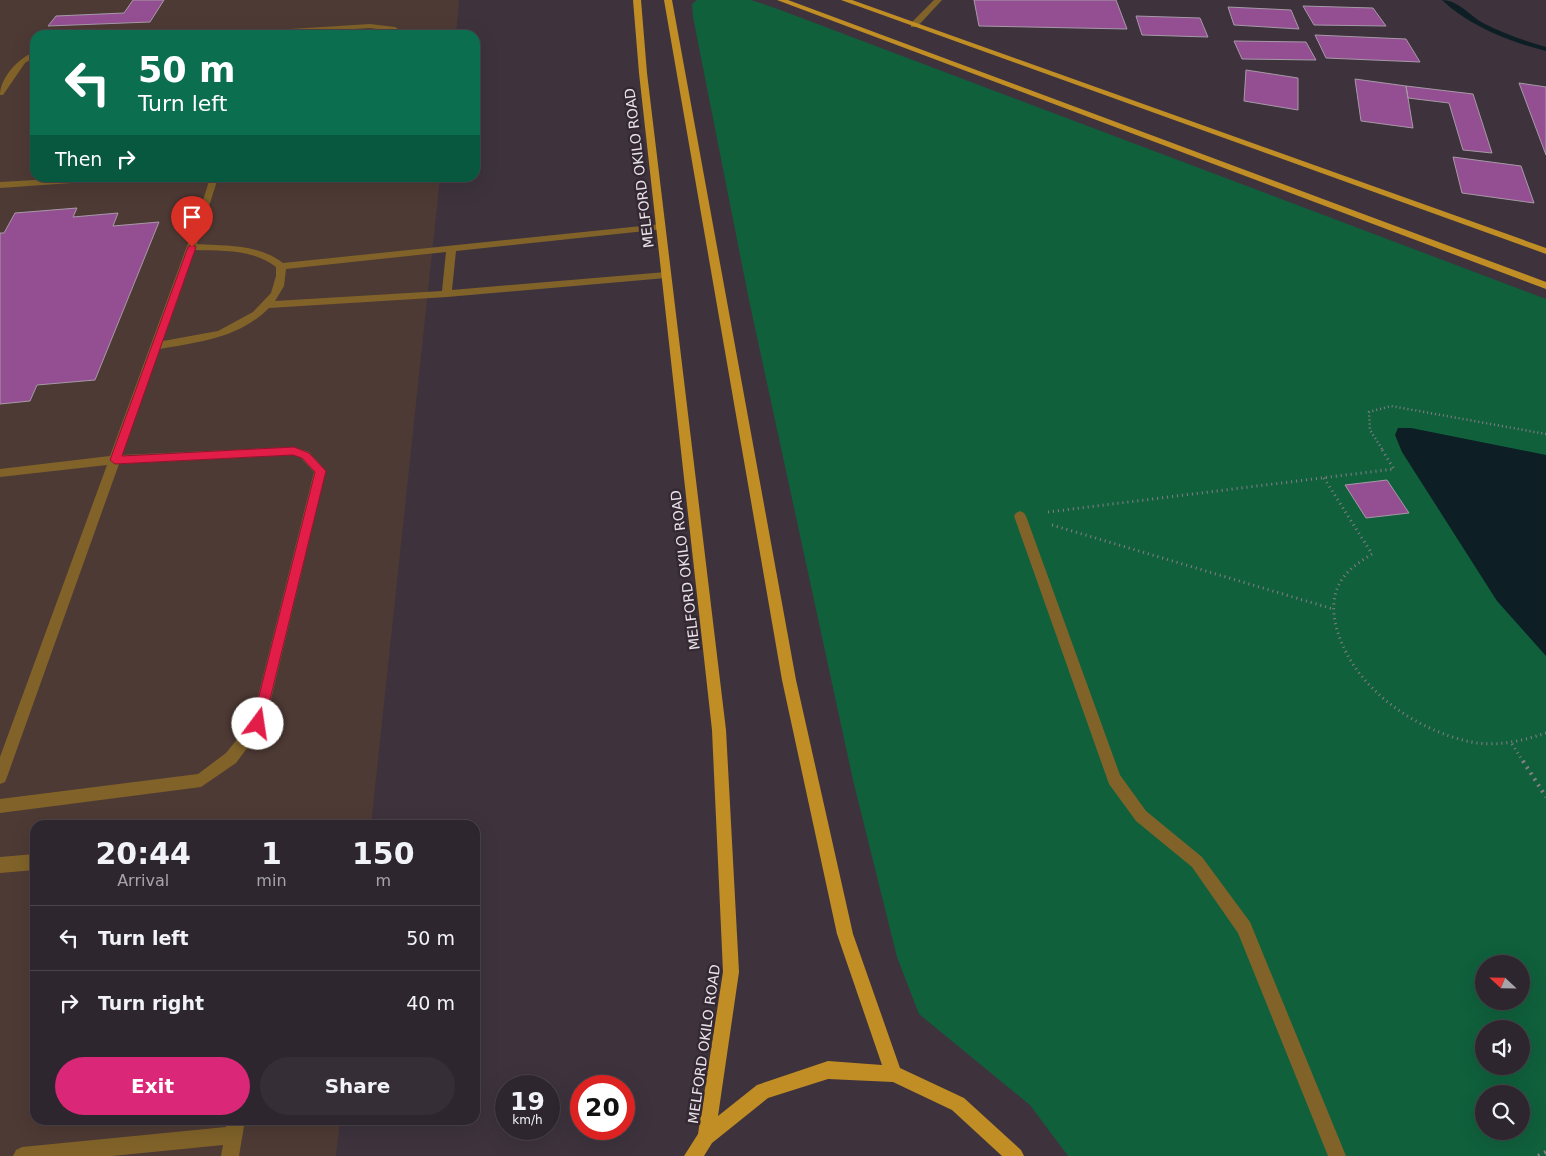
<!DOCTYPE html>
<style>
body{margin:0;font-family:"DejaVu Sans",sans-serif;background:#362e36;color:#f1f3f6;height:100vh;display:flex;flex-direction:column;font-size:19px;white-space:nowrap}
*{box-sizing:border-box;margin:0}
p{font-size:16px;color:#a7a5aa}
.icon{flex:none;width:28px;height:28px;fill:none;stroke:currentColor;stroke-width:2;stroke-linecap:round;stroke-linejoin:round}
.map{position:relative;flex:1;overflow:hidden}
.details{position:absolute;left:30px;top:820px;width:450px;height:305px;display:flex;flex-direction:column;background:#2e262e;border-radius:15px;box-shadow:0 5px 20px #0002,0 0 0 1px #49434a}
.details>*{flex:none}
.banner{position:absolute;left:30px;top:30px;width:450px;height:152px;border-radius:15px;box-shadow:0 5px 20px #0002,0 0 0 1px #49434a;background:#0b6e4f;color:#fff;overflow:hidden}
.needle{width:32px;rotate:292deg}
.fabs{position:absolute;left:1475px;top:955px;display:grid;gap:10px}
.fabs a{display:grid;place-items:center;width:55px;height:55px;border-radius:50%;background:#2e262e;box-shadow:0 5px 20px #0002,0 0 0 1px #49434a;font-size:25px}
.speed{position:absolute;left:495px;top:1075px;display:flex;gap:10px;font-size:25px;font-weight:700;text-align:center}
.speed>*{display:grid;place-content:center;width:65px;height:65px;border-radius:50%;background:#2e262e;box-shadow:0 5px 20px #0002,0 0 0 1px #49434a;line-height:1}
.speed small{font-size:12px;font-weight:400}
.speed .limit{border:8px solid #d22;background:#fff;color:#111}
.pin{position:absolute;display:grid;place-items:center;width:42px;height:42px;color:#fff;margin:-51px -21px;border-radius:50% 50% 50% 0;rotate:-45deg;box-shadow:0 0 5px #0007}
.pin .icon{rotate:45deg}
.me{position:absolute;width:55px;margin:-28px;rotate:14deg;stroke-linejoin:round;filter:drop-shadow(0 0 4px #0008)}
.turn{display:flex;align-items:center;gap:18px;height:105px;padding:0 25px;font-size:22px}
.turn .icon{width:65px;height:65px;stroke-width:2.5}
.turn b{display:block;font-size:35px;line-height:42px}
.then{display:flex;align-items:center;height:48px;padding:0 25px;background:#0003;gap:10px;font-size:19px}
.eta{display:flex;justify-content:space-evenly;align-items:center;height:85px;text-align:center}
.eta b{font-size:30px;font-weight:700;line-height:35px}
.primary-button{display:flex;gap:10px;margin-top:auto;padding:10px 25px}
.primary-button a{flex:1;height:58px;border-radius:30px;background:#db2777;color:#fff;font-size:20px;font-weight:700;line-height:58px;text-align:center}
.primary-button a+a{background:#362e36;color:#f1f3f6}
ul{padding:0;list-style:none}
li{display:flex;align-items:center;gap:15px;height:65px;padding:0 25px;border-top:1px solid #49434a}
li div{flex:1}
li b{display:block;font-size:19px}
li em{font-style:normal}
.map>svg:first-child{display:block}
</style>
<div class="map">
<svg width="1546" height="1156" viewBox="0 0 1546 1156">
<rect width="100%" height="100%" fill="#3e333d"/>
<path fill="#4e3a35" d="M0,0H459L456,35H35V178H440L371,825H35V1120H340L336,1156H0Z"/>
<path fill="#10603c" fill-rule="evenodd" d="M697,0H751L775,8L1546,299V1156H1068L1030,1105L919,1014L897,957L853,780L749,300L693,17L692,4ZM1484,964H1521V1001H1484ZM1484,1029H1521V1066H1484ZM1484,1094H1521V1131H1484Z"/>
<path fill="#0d1f24" d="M1398,428H1411L1546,455V656L1497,601L1402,452L1395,435Z"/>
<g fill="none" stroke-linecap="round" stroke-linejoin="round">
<path fill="#0d1f24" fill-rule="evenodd" d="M1442,0C1458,0 1469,15 1483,23C1502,33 1525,41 1546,47V51C1510,42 1469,26 1442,0Z"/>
</g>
<path fill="#944f93" stroke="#a69aa6" d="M133,0H164L150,22L48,26L56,16L124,13Z
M974,0H1116L1127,29L979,26Z
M1303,6L1373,8L1386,26L1314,25Z
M1228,7L1291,10L1299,29L1234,25Z
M1136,16L1200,18L1208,37L1142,35Z
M1315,35L1406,39L1420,62L1326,58Z
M1234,41L1306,42L1316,60L1242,59Z
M1246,70L1298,78V110L1244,101Z
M1355,79L1406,86L1413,128L1361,121Z
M1519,83L1546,87V155Z
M1406,86L1473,94L1492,153L1463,150L1449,103L1408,98Z
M1453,157L1521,166L1534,203L1462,193Z
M77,208L73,217L118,213L113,226L159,222L95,380L37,385L30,401L0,404V233H4L15,213Z
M1387,480L1409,513L1366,518L1345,485Z"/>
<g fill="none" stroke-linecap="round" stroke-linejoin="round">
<path stroke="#877e86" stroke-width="2.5" stroke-dasharray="1 3" stroke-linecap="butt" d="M1382,449L1370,430L1369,412L1391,406L1546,434"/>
<path stroke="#877e86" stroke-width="3" stroke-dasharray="1 4" stroke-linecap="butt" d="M1324,478L1372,554C1361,561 1350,568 1343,578C1331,594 1332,615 1338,633C1356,689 1415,730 1471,742C1497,747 1522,741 1546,733
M1048,512L1394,469L1381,448
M1052,525L1333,609
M1512,744L1524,763"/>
<path stroke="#877e86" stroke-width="4" stroke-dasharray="2 5" stroke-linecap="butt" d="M1523,761L1546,797
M1538,1156L1546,1152"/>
<path fill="#816329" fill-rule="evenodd" d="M934,0H942L917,27H911V23Z
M370,24L395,27L407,35H397L390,31L370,28L262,35H222L226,33Z
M35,52V57L25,63L3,95H0C0,78 19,57 35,52Z
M70,178H105L101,181L0,188V182Z
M210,178H218L197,244C227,246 258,244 283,263L661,224L664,225V229L456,251L452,290L666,272L671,275L666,278L447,297L269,308C239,338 200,342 160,349L122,455L294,447L309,452L326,471L265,724L236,763L201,787L0,813V799L198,774L226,753L252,721L314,472L301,458L293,455L119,464L7,777L5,782L0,784V757L107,465L0,477V469L110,456L198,216ZM195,250C224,251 252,249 276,267V276L271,293L253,312L218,331L163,341ZM446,252L442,291L275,301L284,286L286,269Z
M1020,511L1024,513L1026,516L1120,775L1146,811L1202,857L1250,922L1346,1156H1328L1238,933L1192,867L1136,821L1109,784L1014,516L1016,513Z
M35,854V870L0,873V857Z
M227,1120H245L239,1156H221L223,1145L112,1156H13L16,1150L22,1147L226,1127Z"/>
<path fill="#c08e25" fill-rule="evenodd" d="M633,0H641L647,73L726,730L739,972L718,1116L757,1085L828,1061L882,1065L837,934L782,680L664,0H672L796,680L853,934L900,1068L964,1098L1021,1150L1024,1156H1002L952,1110L893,1082L828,1079L768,1098L712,1143L704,1156H684L698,1134L723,972L712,730L639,73Z
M777,0H788L1546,282V289Z
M841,0H852L1546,248V254Z"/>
</g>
<path fill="#e11d48" stroke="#92132f" d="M192,244L196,247L122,456L294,447L309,453L326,471L264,724L262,729L258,730L253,729L252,724L315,472L302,458L293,455L115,464L110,460L188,247Z"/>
<g text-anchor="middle" stroke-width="5" stroke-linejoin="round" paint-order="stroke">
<g font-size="14" fill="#e9e3e9" stroke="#342933">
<text transform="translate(639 168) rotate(-97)" y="5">MELFORD OKILO ROAD</text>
<text transform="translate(685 570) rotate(-97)" y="5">MELFORD OKILO ROAD</text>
<text transform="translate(704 1044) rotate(-82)" y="5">MELFORD OKILO ROAD</text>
</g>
</g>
</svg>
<div class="fabs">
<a><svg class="needle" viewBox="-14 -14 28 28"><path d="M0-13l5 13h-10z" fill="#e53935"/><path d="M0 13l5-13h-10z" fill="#a7a5aa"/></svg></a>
<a><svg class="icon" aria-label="sound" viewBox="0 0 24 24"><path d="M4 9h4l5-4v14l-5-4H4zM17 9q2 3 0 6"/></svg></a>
<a><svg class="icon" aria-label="search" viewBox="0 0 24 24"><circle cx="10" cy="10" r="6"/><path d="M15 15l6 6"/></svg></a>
</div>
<div class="speed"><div>19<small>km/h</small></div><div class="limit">20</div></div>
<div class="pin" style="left:192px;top:247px;background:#d93025"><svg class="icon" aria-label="arrive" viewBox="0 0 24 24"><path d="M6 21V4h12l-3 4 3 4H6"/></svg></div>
<svg class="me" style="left:258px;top:724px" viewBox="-20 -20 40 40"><circle r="19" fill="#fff"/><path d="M0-13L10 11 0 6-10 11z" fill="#e11d48"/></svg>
<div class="banner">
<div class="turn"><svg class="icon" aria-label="left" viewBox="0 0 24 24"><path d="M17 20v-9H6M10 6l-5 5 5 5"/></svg><div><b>50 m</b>Turn left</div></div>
<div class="then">Then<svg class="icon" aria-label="right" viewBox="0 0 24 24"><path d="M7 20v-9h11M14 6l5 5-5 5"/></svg></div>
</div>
<section class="details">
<div class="eta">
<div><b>20:44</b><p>Arrival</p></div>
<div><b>1</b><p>min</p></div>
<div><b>150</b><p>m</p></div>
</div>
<ul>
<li><svg class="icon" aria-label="left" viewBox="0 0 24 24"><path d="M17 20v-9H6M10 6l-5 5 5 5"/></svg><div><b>Turn left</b></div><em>50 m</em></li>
<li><svg class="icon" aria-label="right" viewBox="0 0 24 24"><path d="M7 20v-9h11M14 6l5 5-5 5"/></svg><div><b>Turn right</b></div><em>40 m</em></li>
</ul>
<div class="primary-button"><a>Exit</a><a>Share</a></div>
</section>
</div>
